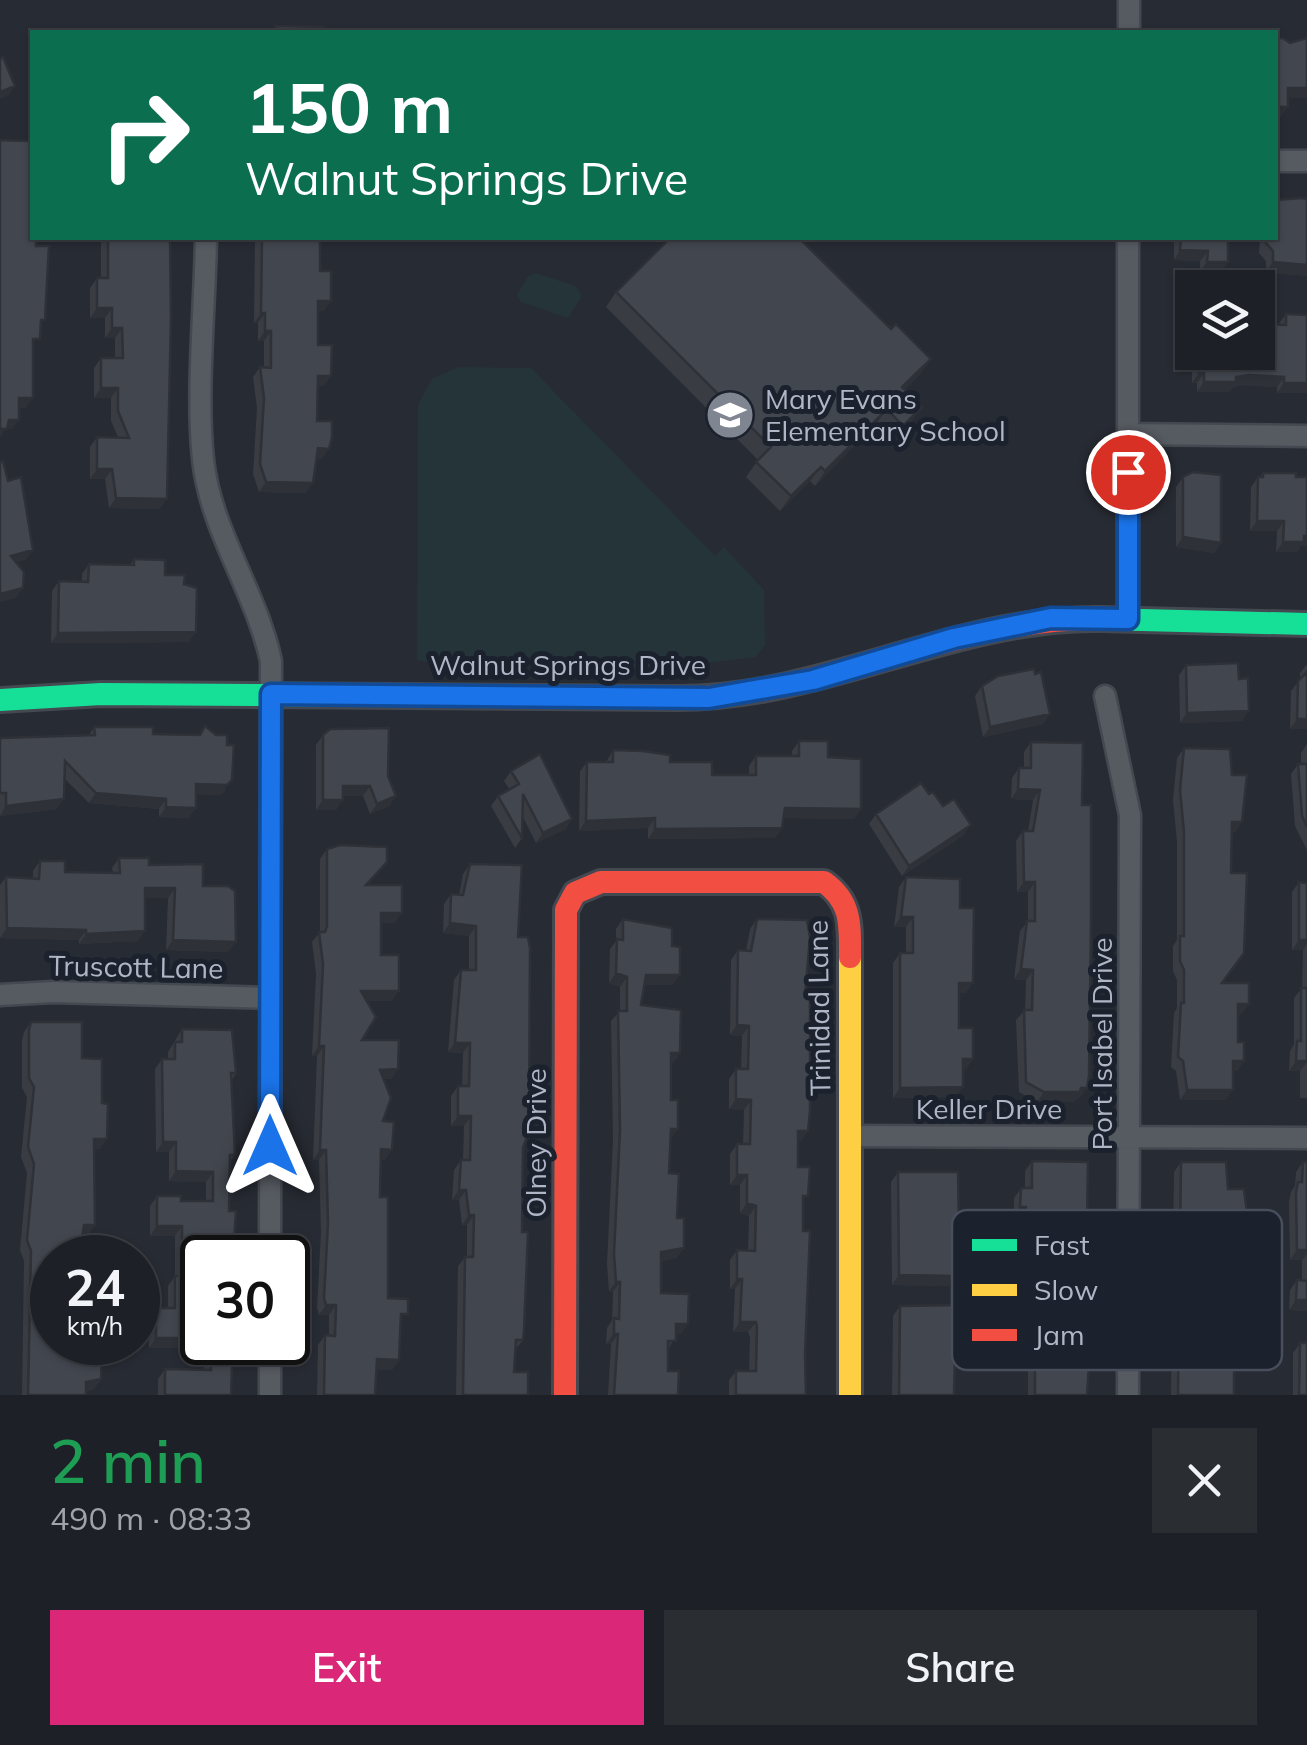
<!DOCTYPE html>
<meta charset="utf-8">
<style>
body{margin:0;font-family:Mulish,sans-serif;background:#2a2d32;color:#f1f3f6;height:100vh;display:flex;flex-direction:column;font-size:38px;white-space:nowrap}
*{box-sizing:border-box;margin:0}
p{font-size:32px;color:#a0a3a7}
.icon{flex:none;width:55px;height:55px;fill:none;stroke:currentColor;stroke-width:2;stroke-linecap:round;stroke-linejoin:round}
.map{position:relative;height:1395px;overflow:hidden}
.side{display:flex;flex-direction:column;background:#1d2026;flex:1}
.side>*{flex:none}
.guide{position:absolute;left:30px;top:30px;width:1248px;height:210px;border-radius:0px;box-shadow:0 2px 8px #0004,0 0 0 2px #3b3e43;background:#0b6e4f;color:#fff;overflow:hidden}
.tools{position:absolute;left:1175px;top:270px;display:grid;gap:20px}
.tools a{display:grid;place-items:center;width:100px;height:100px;border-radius:0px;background:#1d2026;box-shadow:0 2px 8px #0004,0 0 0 2px #3b3e43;font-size:50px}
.speed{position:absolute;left:30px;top:1235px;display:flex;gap:20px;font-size:50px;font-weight:700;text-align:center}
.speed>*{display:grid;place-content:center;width:130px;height:130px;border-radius:50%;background:#1d2026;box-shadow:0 2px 8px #0004,0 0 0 2px #3b3e43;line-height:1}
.speed small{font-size:25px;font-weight:400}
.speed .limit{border:5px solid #111;border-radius:15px;background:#fff;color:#111}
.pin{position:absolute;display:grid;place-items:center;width:85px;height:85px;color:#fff;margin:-42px;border:5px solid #fff;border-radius:50%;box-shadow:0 2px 10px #0007}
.me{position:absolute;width:110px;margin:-55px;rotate:0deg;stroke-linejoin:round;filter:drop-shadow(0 0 8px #0008)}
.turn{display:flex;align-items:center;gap:35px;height:210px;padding:0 50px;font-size:45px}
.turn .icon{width:130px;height:130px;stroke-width:2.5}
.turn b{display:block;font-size:70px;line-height:85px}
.round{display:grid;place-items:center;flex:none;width:105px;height:105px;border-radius:0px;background:#2a2d32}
.headline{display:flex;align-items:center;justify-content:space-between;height:170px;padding:0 50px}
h1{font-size:60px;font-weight:600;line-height:75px;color:#1e9e55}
.action{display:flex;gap:20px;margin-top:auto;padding:20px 50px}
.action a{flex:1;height:115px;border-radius:0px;background:#db2777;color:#fff;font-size:40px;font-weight:600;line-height:115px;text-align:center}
.action a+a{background:#2a2d32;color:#f1f3f6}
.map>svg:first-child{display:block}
</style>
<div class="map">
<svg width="1307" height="1395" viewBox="0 0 1307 1395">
<rect width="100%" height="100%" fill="#272b33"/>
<path fill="#243438" d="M535,273L576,286L582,296L568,318L521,302L517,295L528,276Z
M459,367L531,368L715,556L724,547L764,590L765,645L756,657L672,667L442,665L417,660L418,405L432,379Z"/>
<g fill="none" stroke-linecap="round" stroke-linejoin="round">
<g stroke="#444850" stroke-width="25">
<path id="street" d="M1129,32V0
M1275,161H1307
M206,238C205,306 196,393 203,459C210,530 256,591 271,661L270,1258
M1128,434L1307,436
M1128,619V238
M1105,696L1130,815L1128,1395
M0,995L53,992L270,998
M852,1136L1307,1138
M270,1395V1342"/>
</g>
<g stroke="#444850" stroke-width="28">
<path id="fast" d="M1102,619L1307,624
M0,700L101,694L676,698"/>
</g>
<g stroke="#444850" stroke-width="28">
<path id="slow" d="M850,957V1395"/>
</g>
<g stroke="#444850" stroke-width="28">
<path id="jam" d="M676,698C823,699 955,616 1102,619
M565,1395L566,910L575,893L601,882H824C852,902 850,925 850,957"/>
</g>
<use href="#street" stroke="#565a61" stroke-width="20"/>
<use href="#fast" stroke="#16e098" stroke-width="22"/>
<use href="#slow" stroke="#ffcf43" stroke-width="22"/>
<use href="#jam" stroke="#f24e42" stroke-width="22"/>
</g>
<path fill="#393c43" d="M91,238H170L160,509L109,508L105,479H90V447L97,437H118L111,421V398H94V368L101,358H115V338H105V318H90V288L97,278H101V239H91Z
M255,238H320V271L324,311H318V345L324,386H318L317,421L322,459L316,458L306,493L259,492L253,474L257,408L253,377L260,367H264V341H258V323H254Z
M1174,238H1228V262L1221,272H1200V261L1174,260Z
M1260,238H1275L1307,276L1266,272V261L1259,253Z
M616,292L891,329L931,359L920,374L904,390L911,422L893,440L876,424L815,486L810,481L780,511L746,477L758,460L606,307Z
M1286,314L1307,393H1277V387L1242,385L1233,387L1229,392H1197V383H1192V345V352H1258Z
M1263,473L1296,477H1307V546H1301L1297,552H1276L1277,531H1250L1251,487L1258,477H1260Z
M1183,477L1221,543L1214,553L1176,547V487Z
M134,559L184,584L189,642L51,643L52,591L59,581H82V574L89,564L130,565Z
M1307,664V729H1290L1291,691L1300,679V673Z
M1186,665L1239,679L1242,721L1180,723L1179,675Z
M1035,674L1043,724L983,737L975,696L982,686Z
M205,726L225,790L220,795L196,794L189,818L159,817V809L89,803L64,778L57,809L0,816V738L89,735L94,727L153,734L199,735Z
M323,735L388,776L396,796L389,806L370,814L363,796H343L336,810H316V745Z
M799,741L828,757L861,809L854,819L783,818L782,828L775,838L648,839V828L579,831L580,771L587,762H606L613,750L670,762L712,775H749V766L756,756H792V751Z
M1031,742L1083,743L1080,1098H1077L1073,1102H1037L1019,1092L1016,1020L1025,1010L1026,980L1014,979L1020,931L1028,921V892H1017L1016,841L1023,831H1028L1033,800L1011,799L1012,778L1019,768H1024V752Z
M1307,744V850L1295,826L1291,774L1298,764H1301V753Z
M1184,748L1232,775L1242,822L1235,832H1232L1223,983L1242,1014H1238V1071H1233L1226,1100H1180L1176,1071L1171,1067L1174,1013L1177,1008V980L1173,971V946L1177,940V842L1173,800L1177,758Z
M511,771L566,829L536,843L523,817L522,838L515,848L491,806L498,796L510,790L504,781Z
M876,814L964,835L902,876L869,824Z
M327,849L380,871L368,885L395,923H381V955L392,1001H367L362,1040L398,1069L391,1079H384L385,1160L381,1159L380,1197L388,1298L401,1324L399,1360L392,1370L376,1369L375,1395H317L318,1345L325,1335H329V1315H319L317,1308L321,1233L319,1160H313L317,1056H312L316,974L312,942L320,932V859Z
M119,858L149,865L203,886L228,952L166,950L168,898H145L138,941L79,944V940L0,938V885L6,877L33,878V871L40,861L65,872L113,873L112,868Z
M470,864L518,937L523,1148V1340L515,1350L514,1372L528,1395H456L458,1266L465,1257H467V1225H462L459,1200H452L454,1170L461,1160H463L464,1126H451V1096L458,1086H462L463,1053L448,1052L454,980L461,970H469V936L443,933L444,904L451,894L459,895L463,874Z
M1307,876V1098H1300V1071H1289L1290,1051L1294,1044V998L1302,988L1303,950H1292V892L1299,882L1307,883Z
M906,877L960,908L966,993H959V1028L973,1059L966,1069H963L956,1097L893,1098V963L900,953H906V927H894L899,887Z
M623,919L673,985H644L641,1005L680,1053L673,1063H671V1100L678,1129L670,1139L669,1173L677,1218V1258L661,1261V1293L681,1334H676L668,1351V1371L678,1395H608L611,1344H606L607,1328L612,1320L613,1292L609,1291L607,1264L613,1140L611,1021L620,1011V987L609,983L610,949L616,941V929Z
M757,919L805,996L808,1131L801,1141H798V1167L803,1202L806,1395H729V1380L736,1371H749L750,1337L748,1332H733L735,1289H730V1260L737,1250L748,1251L749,1216L740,1213V1185H730V1154L737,1144H743L744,1110L729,1109V1079L736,1069H741L742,1036L730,1035L731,960L738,950L746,951L750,929Z
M31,1022L82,1058L100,1149H94L95,1225L88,1235H83L52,1258L75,1348L101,1379L94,1389L86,1391V1395H22L24,1261L20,1250L27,1173L21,1157L27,1097L22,1088V1040L24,1032Z
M182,1029L236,1073L232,1080L235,1155L230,1161L202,1342H233L231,1395H158V1379L165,1369H204V1348H149V1318L156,1308H168V1286L175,1276V1236H150V1206L157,1196L181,1201H206V1182L169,1181V1152H156L155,1069L162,1059H168V1052Z
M1032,1161L1085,1345L1087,1395H1028V1367L1013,1366L1019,1314L1026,1304L1053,1303V1287H1020L1019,1217H1014V1198L1021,1188H1025V1171Z
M1181,1162L1228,1189L1240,1251H1236L1235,1279L1240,1339L1244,1361L1237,1371H1234V1395H1171L1174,1172Z
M1303,1162H1307V1311L1289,1310L1290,1290L1297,1280H1302V1260H1290L1289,1202L1291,1192L1295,1186L1296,1172Z
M898,1172L960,1259H956V1276L949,1286L892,1285L891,1182Z
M900,1306L961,1352L955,1361L954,1395H892L893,1316Z
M1300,1343L1307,1395H1293V1353Z"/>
<path fill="#2e3137" d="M15,86L8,96L0,99V92Z
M1288,88H1307V98H1281Z
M1275,107H1288L1281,117H1275Z
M1180,250L1208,251L1200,261L1174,260Z
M1207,262H1228L1221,272H1200Z
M1273,262L1307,265V276L1266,272Z
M318,301H331L324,311H311Z
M97,308H112L105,318H90Z
M261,313H265L258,323H254Z
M112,328H122L115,338H105Z
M265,331H271L264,341H258Z
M931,359L920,374L892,402L902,387Z
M1199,373H1204L1197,383H1192Z
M1249,375L1284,377L1277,387L1242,385L1233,387L1229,392H1197L1204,382Z
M318,376H331L324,386H311Z
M1284,383H1307V393H1277Z
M101,388H118L111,398H94Z
M19,398H33L26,408H12Z
M922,407L911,422L893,440L903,426Z
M887,409L876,424L815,486L825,471Z
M9,420H19L12,429H6L0,438V429Z
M318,448L329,449L322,459L311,458Z
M821,467L810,481L780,511L791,496Z
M97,469H112L105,479H90Z
M266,482L313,483L306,493L259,492Z
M116,498L167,499L160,509L109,508Z
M1257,521H1284L1277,531H1250Z
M1304,536H1307V546H1301L1297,552H1276L1283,542Z
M1183,537L1221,543L1214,553L1176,547Z
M33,550L26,560L4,565L11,556Z
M23,588L16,598L0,602V594Z
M196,632L189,642L51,643L58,633Z
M1249,711L1242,721L1180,723L1187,713Z
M1050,714L1043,724L983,737L990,727Z
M1297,719H1307V729H1290Z
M232,780L220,795L189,794L196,784Z
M343,786H370L363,796H336Z
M1018,789L1040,790L1033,800L1011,799Z
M96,793L166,799L159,809L89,803Z
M396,796L389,806L370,814L377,804Z
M64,799L57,809L0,816L6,806Z
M323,800H343L336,810H316Z
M166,807L196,808L189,818L159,817Z
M785,808L861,809L854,819L778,818Z
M655,818L648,828L579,831L586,821Z
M572,819L566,829L536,843L543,833Z
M1232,822H1242L1235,832H1225Z
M971,825L964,835L902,876L909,866Z
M782,828L775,838L648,839L655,829Z
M1024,882H1035L1028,892H1017Z
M145,888H175L168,898H138Z
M381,913H402L395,923H374Z
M901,917H913L906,927H894Z
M450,923L476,926L469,936L443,933Z
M7,928L86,930L79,940L0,938Z
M145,931L138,941L79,944L86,934Z
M173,940L236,942L228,952L166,950Z
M1299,940H1307V944L1303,950H1292Z
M1021,969L1033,970L1026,980L1014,979Z
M616,973L627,977L620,987L609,983Z
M646,975H680L673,985H638Z
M959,983H973L966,993H952Z
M361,991H399L392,1001H354Z
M1238,1004H1249L1242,1014H1231Z
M737,1025L749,1026L742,1036L730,1035Z
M455,1043H470L463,1053L448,1052Z
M319,1046H324L317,1056H312Z
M671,1053H680L673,1063H664Z
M963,1059H973L966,1069H956Z
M1233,1061H1244L1238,1071H1226Z
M1296,1061L1307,1062L1300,1071H1289Z
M398,1069L391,1079L373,1080L380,1070Z
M963,1087L956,1097L893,1098L900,1088Z
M1081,1088H1087L1080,1098H1077L1073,1102H1037L1044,1092Z
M1187,1090H1233L1226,1100H1180Z
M736,1099L751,1100L744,1110L729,1109Z
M458,1116H471L464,1126H451Z
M671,1129H678L671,1139H664Z
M798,1131H808L801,1141H791Z
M94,1139H107L100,1149H87Z
M163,1142H176L169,1152H156Z
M381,1149L392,1150L385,1160L374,1159Z
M320,1150H326L319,1160H313Z
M176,1171L213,1172L206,1182L169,1181Z
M737,1175H747L740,1185H730Z
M459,1190H466L459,1200H452Z
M747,1203L756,1206L749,1216L740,1213Z
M1020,1207H1026L1019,1217H1014Z
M469,1215H474L467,1225H462Z
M84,1225H95L88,1235H77Z
M157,1226H182L175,1236H150Z
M1237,1241H1247L1240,1251H1230Z
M684,1248L677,1258L654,1262L661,1252Z
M956,1249H967L960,1259H949Z
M1297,1250H1307V1254L1302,1260H1290Z
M899,1275L956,1276L949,1286L892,1285Z
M1026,1277H1060L1053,1287H1020Z
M737,1279H742L735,1289H730Z
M616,1282H620L613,1292L609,1291Z
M1296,1300H1307V1311L1289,1310Z
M326,1305H336L329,1315H319Z
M740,1322H756L748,1332H733Z
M676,1324H688L681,1334H669Z
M614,1334H618L611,1344H606Z
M156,1338H202V1342H208L204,1348H149Z
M1020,1356L1035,1357L1028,1367L1013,1366Z
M377,1359L399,1360L392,1370L370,1369Z
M1234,1361H1244L1237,1371H1227Z
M101,1379L94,1389L79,1392L86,1382Z"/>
<path fill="#42464e" stroke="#2e3137" stroke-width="2.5" d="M275,26L323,27V32H275Z
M1275,38H1283L1290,43L1307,38V88H1288V107H1275Z
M3,57L15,86L0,92V59Z
M0,140L30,141L32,159V238H36V246H49L45,320H41L40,339H33V398H19V420H9L7,429H0Z
M1302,198L1307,199V265L1273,262V251L1266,243V238H1275V200Z
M108,238H170L171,318L167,499L116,498L112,469H97V437L129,438L118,411V388H101V358H123L122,328H112V308H97V278H108Z
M262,238H320V271H331V301H318V345H332L331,376H318L317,421H332V437L329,449L318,448L313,483L266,482L260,464L264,398L260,367L271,368V331H265V313H261Z
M670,238H799L891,329L896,324L931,359L902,387L922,407L903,426L887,409L825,471L821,467L791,496L756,462L771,447L616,292Z
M1181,238H1228V262H1207L1208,251L1180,250Z
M1286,314L1307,315V383H1284V377L1249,375L1236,377V382H1204V373H1199V352H1258V324L1286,325Z
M3,461L8,481L21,477L33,550L11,556L24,572L23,588L0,594V462Z
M1193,472L1221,475V543L1183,537V477Z
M1263,473H1296V477H1307V536H1304V542H1283L1284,521H1257L1258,477H1263Z
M134,559L165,560V575H185L184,584L197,588L196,632L58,633L59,581L88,582L89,564L134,565Z
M1238,663L1239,679L1248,678L1249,711L1187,713L1186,665Z
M1034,669L1035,674L1041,672L1050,714L990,727L982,686L998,676Z
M1307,672V719H1297L1298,681Z
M205,726L216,735H227V745H234L232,780L227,785L196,784V808L166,807V799L96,793L65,761L64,799L6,806V793H0V738L95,735L94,727H153V734L200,735Z
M389,728L388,776L396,796L377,804L370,786H343V800H323V735L330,729Z
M799,741H828V757L861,759V809L785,808L782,828L655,829V818L586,821L587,762H613V750L643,751L670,755V762H712V775H756V756H799Z
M1031,742L1083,743L1082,805H1091V922L1089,1076L1087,1088H1081L1080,1092H1044L1026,1082L1024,1010H1032L1033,970L1021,969L1027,921H1035V882H1024L1023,831H1033L1040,790L1018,789L1019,768H1031Z
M1184,748L1230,749L1232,775H1247L1242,822H1232L1231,873H1247L1244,953L1222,983H1249V1004H1238V1042H1244V1061H1233V1090H1187L1183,1061L1178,1057L1181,1003H1184V970L1180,961V936H1184V832L1180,790Z
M540,754L572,819L543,833L523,794L522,838L498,796L519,784L511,771Z
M1298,764H1307V827L1302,816Z
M921,783L929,794L933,792L943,806L954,799L971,825L909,866L876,814Z
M340,845L387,847V862L366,885H402V913H381V955H399V991H361L376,1017L362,1040H399L398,1069L380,1070L391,1098L383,1121L394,1122L392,1150L381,1149L380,1197H388V1298L408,1299V1314H401L399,1360L377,1359L375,1395H324L325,1335L335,1336L336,1305H326L324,1298L328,1223L326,1150H320L324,1046H319L323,964L319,932H325L327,926V849Z
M119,858H149V865L203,864V886H228L235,891L236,942L173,940L175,888H145V931L86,934V930L7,928L6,877L39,879L40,861H65V872L120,873Z
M470,864L522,865L518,937H528L530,948L529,1131L523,1148L522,1232H528L524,1330L523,1340H516L514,1372H528V1395H463L465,1257H473L474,1215H469L466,1190H459L461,1160H470L471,1116H458V1086H469L470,1043H455L461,970H476V926L450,923L451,894L463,895Z
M906,877L960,879V908H974L973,983H959V1028H973V1059H963V1087L900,1088V953H913V917H901Z
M1299,882L1307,883V940H1299Z
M623,919L672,928V946L680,947V975H646L641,1005L681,1010L680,1053H671V1100H678V1129H671L669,1173L679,1174L677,1218H684V1248L661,1252V1293L689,1294L688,1324H676V1341H668V1371H679L678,1395H614L618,1334H614V1318L619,1319L620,1282H616L614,1254L620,1130L618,1011H627V977L616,973L617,939L623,940Z
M757,919L807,920L810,937L805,996H810V1111L808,1131H798V1167H810L808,1196H803V1231H810L805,1355L806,1395H736V1371H756L757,1327L756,1322H740L742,1279H737V1250L755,1251L756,1206L747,1203V1175H737V1144H750L751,1100L736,1099V1069H748L749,1026L737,1025L738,950L751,951Z
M1301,988H1307V1061H1296L1297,1041H1301Z
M31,1022H82V1058L102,1059V1103L108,1104L107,1139H94L95,1225H84L79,1258H52V1342H75V1348L102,1347L101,1379L86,1382V1395H28L31,1251L27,1240L34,1164L28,1147L34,1087L29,1078V1030Z
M182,1029L232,1030L236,1073H231L235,1155H230L229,1211H236L233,1258H202V1338H156V1308H175V1276H182V1226H157V1196H181V1201H213V1172L176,1171V1142H163L162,1059H175V1042H182Z
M1032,1161L1088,1162L1085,1345L1089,1365L1087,1395H1035V1357L1020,1356L1026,1304L1060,1303V1277H1026V1207H1020L1021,1188H1032Z
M1181,1162H1226L1228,1189H1244L1248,1221L1247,1241H1237L1235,1279H1243L1240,1339H1244V1361H1234V1395H1178Z
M1303,1162H1307V1250H1297L1296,1192L1298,1182H1302Z
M898,1172H958L959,1229L967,1230V1249H956V1276L899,1275Z
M1297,1280L1307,1281V1300H1296Z
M963,1305L961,1352H955L954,1395H899L900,1306Z
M211,1342H233L231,1395H165V1369L211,1370Z
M1300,1343H1307V1395H1299Z"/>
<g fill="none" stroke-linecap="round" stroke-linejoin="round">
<g stroke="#114b97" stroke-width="25">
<path id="route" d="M270,1146L271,694L709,698L813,680L954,638L1051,618L1128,619V472"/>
</g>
<use href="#route" stroke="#1a73e8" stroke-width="18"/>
</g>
<defs>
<g id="school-disc" transform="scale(2.5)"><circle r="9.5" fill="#808592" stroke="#1b212d"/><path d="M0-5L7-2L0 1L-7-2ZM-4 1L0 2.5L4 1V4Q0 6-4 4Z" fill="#fff"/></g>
</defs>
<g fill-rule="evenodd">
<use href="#school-disc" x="730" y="415"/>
</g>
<g text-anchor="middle" stroke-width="10" stroke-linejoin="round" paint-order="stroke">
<g font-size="28" fill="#b0b6c5" stroke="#1b212d" text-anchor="start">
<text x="765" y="409">Mary Evans<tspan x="765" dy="32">Elementary School</tspan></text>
</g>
<g font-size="28" fill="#b0b6c5" stroke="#1b212d">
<text x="568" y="675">Walnut Springs Drive</text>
<text transform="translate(136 967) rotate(1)" y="10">Truscott Lane</text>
<text transform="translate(819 1008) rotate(-91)" y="10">Trinidad Lane</text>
<text transform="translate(1102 1044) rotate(-90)" y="10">Port Isabel Drive</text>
<text x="989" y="1119">Keller Drive</text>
<text transform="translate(536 1143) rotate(-90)" y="10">Olney Drive</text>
</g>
</g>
<rect x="952" y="1210" width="330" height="160" rx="15" fill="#1b212d" stroke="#484e5b" stroke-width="2.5"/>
<rect x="972" y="1239" width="45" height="12" fill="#16e098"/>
<rect x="972" y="1284" width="45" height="12" fill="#ffcf43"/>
<rect x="972" y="1329" width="45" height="12" fill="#f24e42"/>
<g font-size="28" fill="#b0b6c5">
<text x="1034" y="1255">Fast</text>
<text x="1034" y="1300">Slow</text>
<text x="1034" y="1345">Jam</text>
</g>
</svg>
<div class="tools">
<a><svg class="icon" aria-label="layers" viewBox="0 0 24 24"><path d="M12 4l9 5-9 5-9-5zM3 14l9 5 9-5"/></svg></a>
</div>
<div class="speed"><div>24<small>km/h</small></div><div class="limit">30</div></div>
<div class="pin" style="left:1128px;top:472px;background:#d93025"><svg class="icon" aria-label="arrive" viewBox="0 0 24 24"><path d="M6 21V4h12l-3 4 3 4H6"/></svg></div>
<svg class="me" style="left:270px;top:1146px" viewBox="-20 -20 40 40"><path d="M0-17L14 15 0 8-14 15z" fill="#1a73e8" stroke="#fff" stroke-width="4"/></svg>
<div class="guide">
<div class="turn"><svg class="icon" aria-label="right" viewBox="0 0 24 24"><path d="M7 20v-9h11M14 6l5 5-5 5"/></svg><div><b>150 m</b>Walnut Springs Drive</div></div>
</div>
</div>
<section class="side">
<div class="headline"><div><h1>2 min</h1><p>490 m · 08:33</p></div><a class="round"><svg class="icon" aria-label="close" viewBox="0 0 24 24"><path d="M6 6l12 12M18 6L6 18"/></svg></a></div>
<div class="action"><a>Exit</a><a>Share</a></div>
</section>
